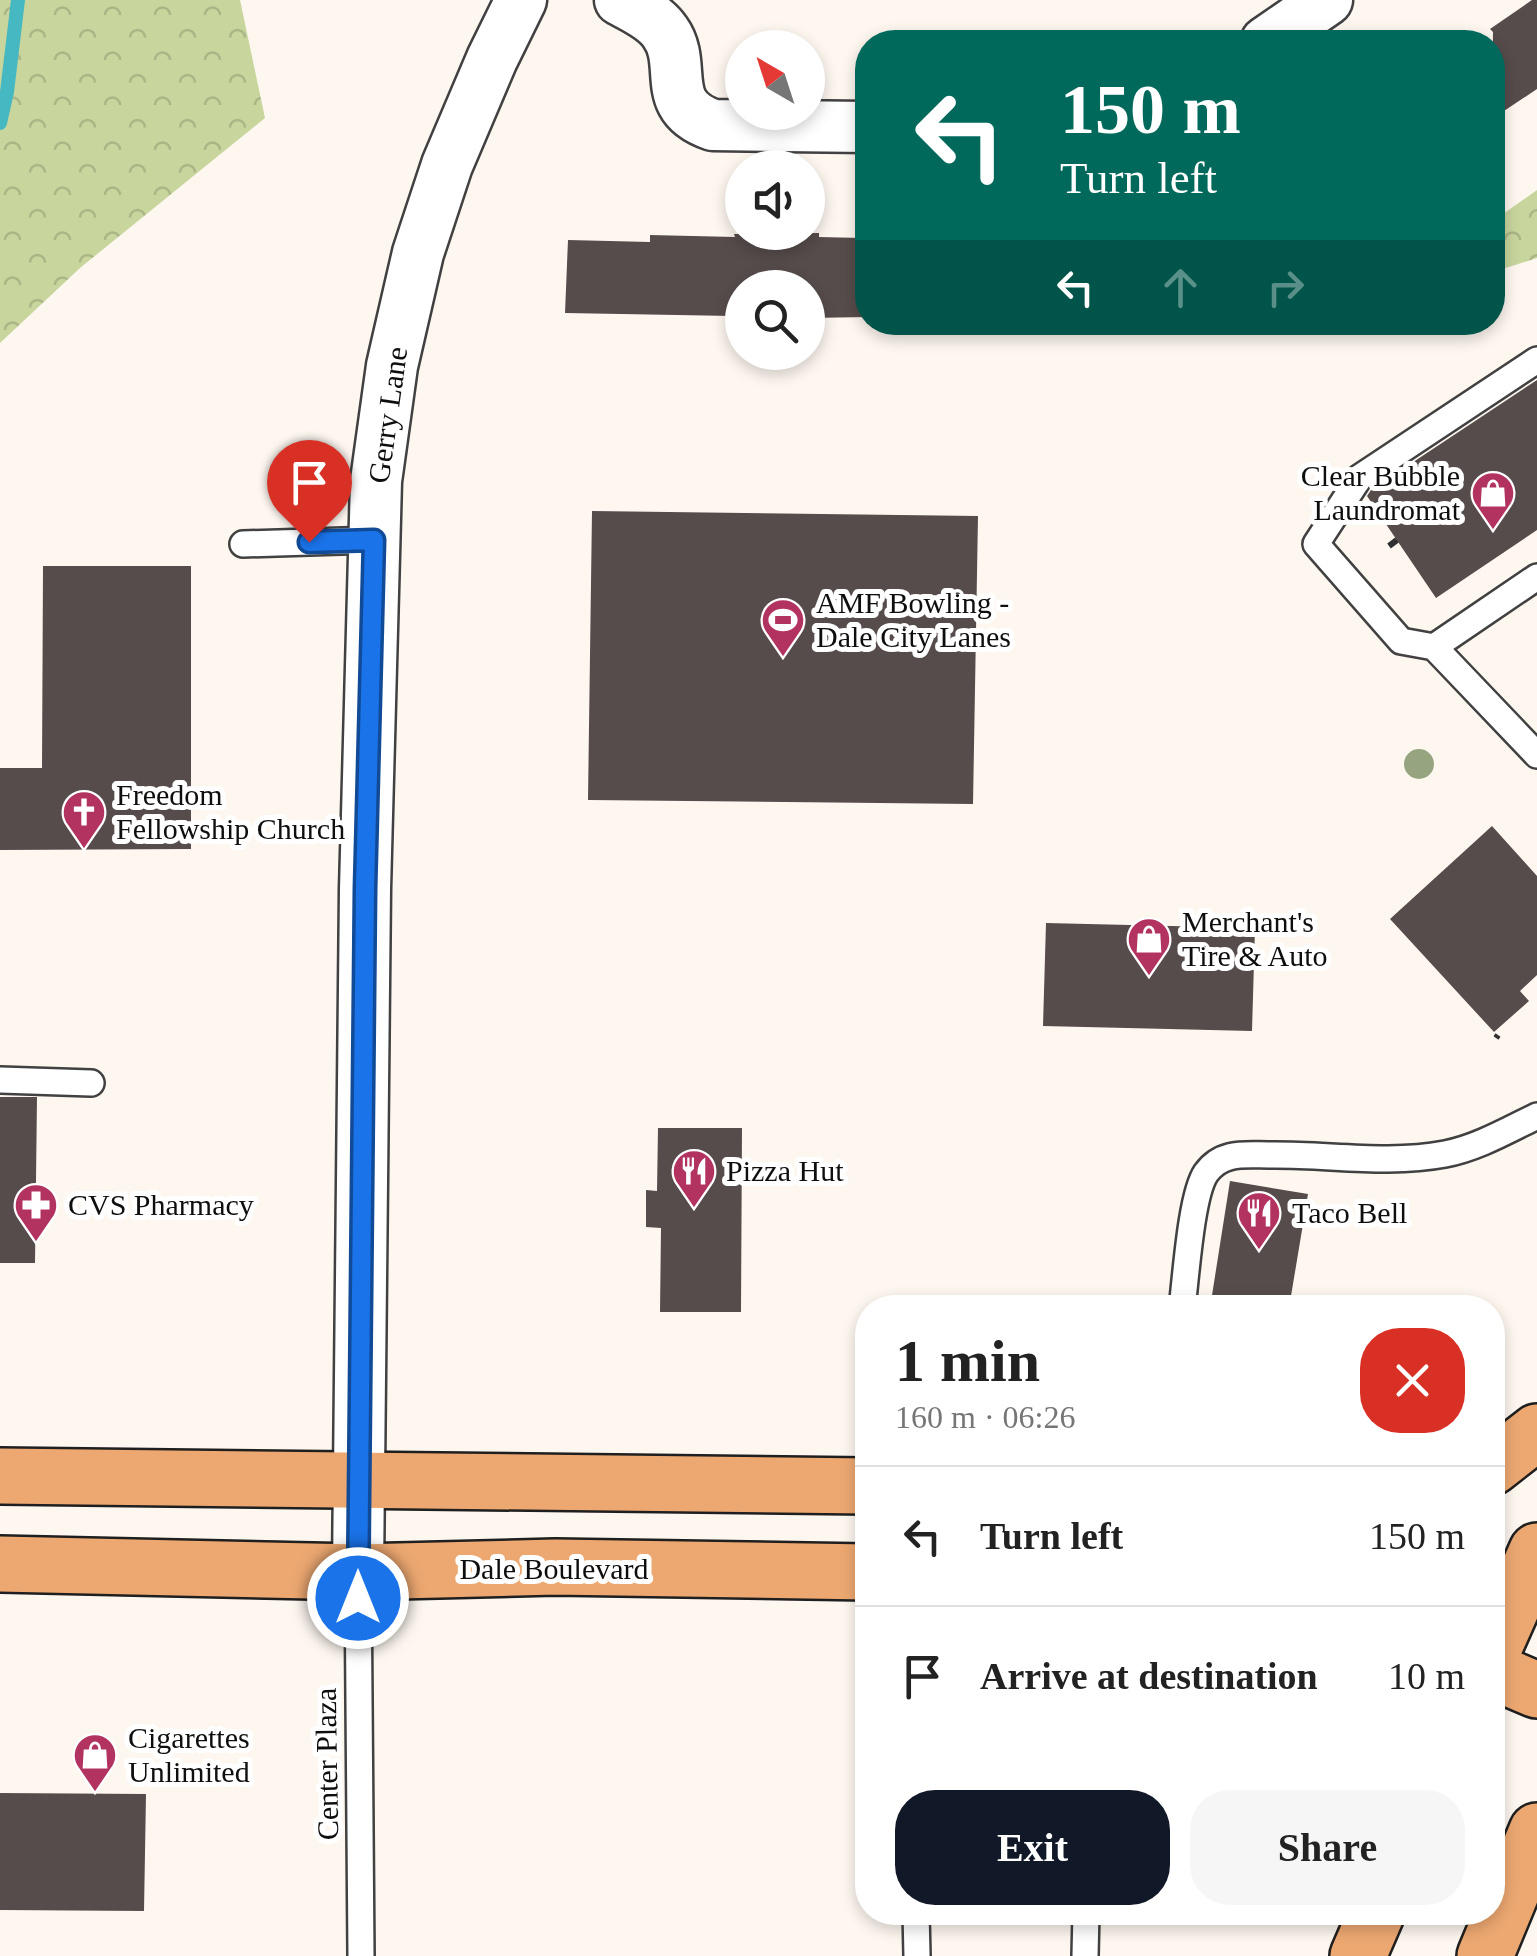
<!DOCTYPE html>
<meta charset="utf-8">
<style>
body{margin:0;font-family:Georgia,serif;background:#f6f6f6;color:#222;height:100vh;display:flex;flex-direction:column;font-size:38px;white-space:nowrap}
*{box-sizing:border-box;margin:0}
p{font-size:32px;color:#767676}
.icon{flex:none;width:55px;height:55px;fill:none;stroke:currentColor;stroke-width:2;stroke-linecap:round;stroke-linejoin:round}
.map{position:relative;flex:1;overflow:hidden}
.sheet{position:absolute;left:855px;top:1295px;width:650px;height:630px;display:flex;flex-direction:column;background:#fff;border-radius:40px;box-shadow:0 5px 15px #0003}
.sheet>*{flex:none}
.guide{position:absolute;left:855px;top:30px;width:650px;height:305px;border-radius:40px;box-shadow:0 5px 15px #0003;background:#00695c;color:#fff;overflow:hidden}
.needle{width:65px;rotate:321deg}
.controls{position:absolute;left:725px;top:30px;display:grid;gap:20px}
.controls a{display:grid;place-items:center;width:100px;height:100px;border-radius:50%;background:#fff;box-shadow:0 5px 15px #0003;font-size:50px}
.pin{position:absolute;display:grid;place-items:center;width:85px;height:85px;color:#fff;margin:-102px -42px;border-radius:50% 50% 50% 0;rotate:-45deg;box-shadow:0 0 10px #0007}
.pin .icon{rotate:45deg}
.me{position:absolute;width:110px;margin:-55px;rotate:0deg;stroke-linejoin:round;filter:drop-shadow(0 0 8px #0008)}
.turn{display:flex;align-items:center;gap:35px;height:210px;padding:0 40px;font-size:45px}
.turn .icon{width:130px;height:130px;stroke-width:2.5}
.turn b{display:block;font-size:70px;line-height:85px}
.lanes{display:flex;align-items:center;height:95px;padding:0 40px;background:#0003;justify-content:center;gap:50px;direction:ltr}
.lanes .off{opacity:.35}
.round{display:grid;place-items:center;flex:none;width:105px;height:105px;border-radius:40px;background:#f6f6f6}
.headline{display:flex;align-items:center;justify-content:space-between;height:170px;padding:0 40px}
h1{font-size:60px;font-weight:800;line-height:75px}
.primary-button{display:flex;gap:20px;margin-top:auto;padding:20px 40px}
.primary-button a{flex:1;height:115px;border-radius:40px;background:#111827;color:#fff;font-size:40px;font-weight:800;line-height:115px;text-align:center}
.primary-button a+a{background:#f6f6f6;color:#222}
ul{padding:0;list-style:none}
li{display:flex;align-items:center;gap:30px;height:140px;padding:0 40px;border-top:2px solid #e0e0e0}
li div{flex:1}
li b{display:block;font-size:38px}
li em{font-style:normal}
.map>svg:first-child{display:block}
</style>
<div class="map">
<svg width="1537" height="1956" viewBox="0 0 1537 1956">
<defs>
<pattern id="forest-crowns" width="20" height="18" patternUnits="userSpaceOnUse" patternTransform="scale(2.5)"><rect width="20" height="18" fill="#c8d59d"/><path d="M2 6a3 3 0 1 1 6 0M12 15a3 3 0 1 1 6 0" fill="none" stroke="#abb686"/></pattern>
</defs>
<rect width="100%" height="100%" fill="#fef7f0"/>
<path fill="url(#forest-crowns)" d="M0,0H240L265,118L80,268L0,343Z
M1537,190V258L1493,272V221Z"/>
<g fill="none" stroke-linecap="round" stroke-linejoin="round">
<path stroke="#46b8c2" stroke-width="14" d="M0,123L7,92L18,0"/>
</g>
<path fill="#564c4b" d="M1532,0H1537V89L1492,119L1493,32L1490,29Z
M819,233V237L862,238L861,250H868V317L808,318V288H742V309L733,308V316L565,313L568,240L650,242V235L735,237L734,234Z
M1537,380V530L1436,598L1367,496L1371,490Z
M592,511L978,516L973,804L588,800Z
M43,566H191V849L0,850V768H42Z
M1492,826L1537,876V975L1520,991L1529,1001L1494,1032L1390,919Z
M1046,923L1255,928L1252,1031L1043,1026Z
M0,1097H37L35,1263H0Z
M658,1128H742L741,1312H660L661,1228L646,1227V1190L657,1191Z
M1230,1181L1308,1194L1289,1308H1210Z
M0,1793L146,1794L144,1911L0,1910Z"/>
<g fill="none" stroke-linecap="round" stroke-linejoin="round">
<g stroke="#414141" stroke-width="30">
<path id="service" d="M1537,360L1359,478L1316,544L1401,641L1434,647L1537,755
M243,544L374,540
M1434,647L1537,577
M0,1080L91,1083
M1182,1308C1186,1277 1191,1195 1206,1173C1222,1151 1245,1155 1269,1155C1327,1154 1387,1165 1445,1154C1477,1148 1508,1130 1537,1116
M358,1572L361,1956
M916,1912L917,1956
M1085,1956L1086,1912"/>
</g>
<g stroke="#414141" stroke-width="55">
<path id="minor" d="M620,0C635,8 655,17 665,32C689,65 657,106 713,125L868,127
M1266,42L1327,0
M358,1572L365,889L376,481L392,366L418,253L447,165L492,59L521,0"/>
</g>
<g stroke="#1f1f1f" stroke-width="60">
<path id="primary" d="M1492,1467L1537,1432
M0,1476L868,1486
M0,1564L358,1572L555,1567L868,1572
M1492,1652L1537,1551
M1492,1671L1537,1690
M1358,1956L1377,1912
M1485,1956L1537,1831"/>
</g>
<path stroke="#303030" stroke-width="6" stroke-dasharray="10 5" stroke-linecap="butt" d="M1389,546L1397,540
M1496,1038L1498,1035"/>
<use href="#service" stroke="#fff" stroke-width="25"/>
<use href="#minor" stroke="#fff" stroke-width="50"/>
<use href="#primary" stroke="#eda871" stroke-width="55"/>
</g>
<circle fill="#97a480" cx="1419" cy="764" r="15"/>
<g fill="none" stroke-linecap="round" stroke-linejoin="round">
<g stroke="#114b97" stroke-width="25">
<path id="route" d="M309,542L374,540L365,889L358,1598"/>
</g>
<use href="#route" stroke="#1a73e8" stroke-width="18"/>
</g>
<defs>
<g id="shop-pin" transform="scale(2.25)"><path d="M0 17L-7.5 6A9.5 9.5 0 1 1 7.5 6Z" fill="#b23260" stroke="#fff"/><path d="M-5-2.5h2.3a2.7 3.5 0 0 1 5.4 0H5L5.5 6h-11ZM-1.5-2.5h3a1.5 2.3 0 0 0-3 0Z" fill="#fff"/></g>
<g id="stadium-pin" transform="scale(2.25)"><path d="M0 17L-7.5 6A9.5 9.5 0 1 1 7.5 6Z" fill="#b23260" stroke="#fff"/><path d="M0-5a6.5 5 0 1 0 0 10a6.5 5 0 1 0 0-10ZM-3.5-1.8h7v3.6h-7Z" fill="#fff"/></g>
<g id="church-pin" transform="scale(2.25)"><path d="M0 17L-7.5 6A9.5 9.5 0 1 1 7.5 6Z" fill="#b23260" stroke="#fff"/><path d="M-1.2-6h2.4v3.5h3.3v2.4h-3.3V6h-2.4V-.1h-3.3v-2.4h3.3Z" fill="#fff"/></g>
<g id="restaurant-pin" transform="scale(2.25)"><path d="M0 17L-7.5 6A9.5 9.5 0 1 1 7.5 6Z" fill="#b23260" stroke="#fff"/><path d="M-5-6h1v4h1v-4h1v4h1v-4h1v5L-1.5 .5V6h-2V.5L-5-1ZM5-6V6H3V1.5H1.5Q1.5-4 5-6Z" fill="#fff"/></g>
<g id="pharmacy-pin" transform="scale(2.25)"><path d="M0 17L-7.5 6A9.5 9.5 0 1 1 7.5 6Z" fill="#b23260" stroke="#fff"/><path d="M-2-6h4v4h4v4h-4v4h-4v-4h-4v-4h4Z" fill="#fff"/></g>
</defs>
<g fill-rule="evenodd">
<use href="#shop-pin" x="1493" y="493"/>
<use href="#stadium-pin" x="783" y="620"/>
<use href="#church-pin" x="84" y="812"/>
<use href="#shop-pin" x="1149" y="939"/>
<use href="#restaurant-pin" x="694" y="1171"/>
<use href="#pharmacy-pin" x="36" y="1205"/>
<use href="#restaurant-pin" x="1259" y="1213"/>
<use href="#shop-pin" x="95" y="1755"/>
</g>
<g text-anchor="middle" stroke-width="10" stroke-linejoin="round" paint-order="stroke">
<g font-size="30" fill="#0e0e0e" stroke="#fff">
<text transform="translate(388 415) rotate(-82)" y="10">Gerry Lane</text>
<text x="554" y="1579">Dale Boulevard</text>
<text transform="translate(327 1764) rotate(-91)" y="10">Center Plaza</text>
</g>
<g font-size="30" fill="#0e0e0e" stroke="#fff" text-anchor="start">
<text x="1460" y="486" text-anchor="end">Clear Bubble<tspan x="1460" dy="34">Laundromat</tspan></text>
<text x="816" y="613">AMF Bowling -<tspan x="816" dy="34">Dale City Lanes</tspan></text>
<text x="116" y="805">Freedom<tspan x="116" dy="34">Fellowship Church</tspan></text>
<text x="1182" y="932">Merchant's<tspan x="1182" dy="34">Tire &amp; Auto</tspan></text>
<text x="726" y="1181">Pizza Hut</text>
<text x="68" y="1215">CVS Pharmacy</text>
<text x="1292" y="1223">Taco Bell</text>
<text x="128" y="1748">Cigarettes<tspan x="128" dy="34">Unlimited</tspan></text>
</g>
</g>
</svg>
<div class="controls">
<a><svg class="needle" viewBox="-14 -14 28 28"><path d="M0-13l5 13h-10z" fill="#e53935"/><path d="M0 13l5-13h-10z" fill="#767676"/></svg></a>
<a><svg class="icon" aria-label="sound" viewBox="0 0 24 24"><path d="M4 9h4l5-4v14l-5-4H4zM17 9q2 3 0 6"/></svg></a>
<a><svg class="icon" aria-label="search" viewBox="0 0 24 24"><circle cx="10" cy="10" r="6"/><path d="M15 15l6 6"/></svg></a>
</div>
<div class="pin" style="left:309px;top:542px;background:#d93025"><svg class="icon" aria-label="arrive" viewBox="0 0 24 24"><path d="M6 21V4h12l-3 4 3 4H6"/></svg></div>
<svg class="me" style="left:358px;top:1598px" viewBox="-20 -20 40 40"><circle r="17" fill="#1a73e8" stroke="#fff" stroke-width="3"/><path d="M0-11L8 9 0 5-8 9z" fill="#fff"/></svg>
<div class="guide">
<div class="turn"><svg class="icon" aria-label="left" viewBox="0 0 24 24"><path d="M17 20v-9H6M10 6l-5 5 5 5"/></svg><div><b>150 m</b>Turn left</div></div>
<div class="lanes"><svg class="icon" aria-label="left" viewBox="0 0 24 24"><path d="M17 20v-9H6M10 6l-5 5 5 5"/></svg><svg class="icon off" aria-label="ahead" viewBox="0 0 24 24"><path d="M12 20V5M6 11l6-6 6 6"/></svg><svg class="icon off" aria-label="right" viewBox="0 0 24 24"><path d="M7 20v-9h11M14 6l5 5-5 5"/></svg></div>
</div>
<section class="sheet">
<div class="headline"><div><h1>1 min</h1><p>160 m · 06:26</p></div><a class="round" style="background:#d93025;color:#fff"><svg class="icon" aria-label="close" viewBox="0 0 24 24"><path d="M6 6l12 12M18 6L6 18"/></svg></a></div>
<ul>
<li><svg class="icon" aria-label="left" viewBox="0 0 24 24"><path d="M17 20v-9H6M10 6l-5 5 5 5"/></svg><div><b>Turn left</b></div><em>150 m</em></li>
<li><svg class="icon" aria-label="arrive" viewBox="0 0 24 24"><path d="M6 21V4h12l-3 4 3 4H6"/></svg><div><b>Arrive at destination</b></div><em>10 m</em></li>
</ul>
<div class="primary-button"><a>Exit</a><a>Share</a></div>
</section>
</div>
